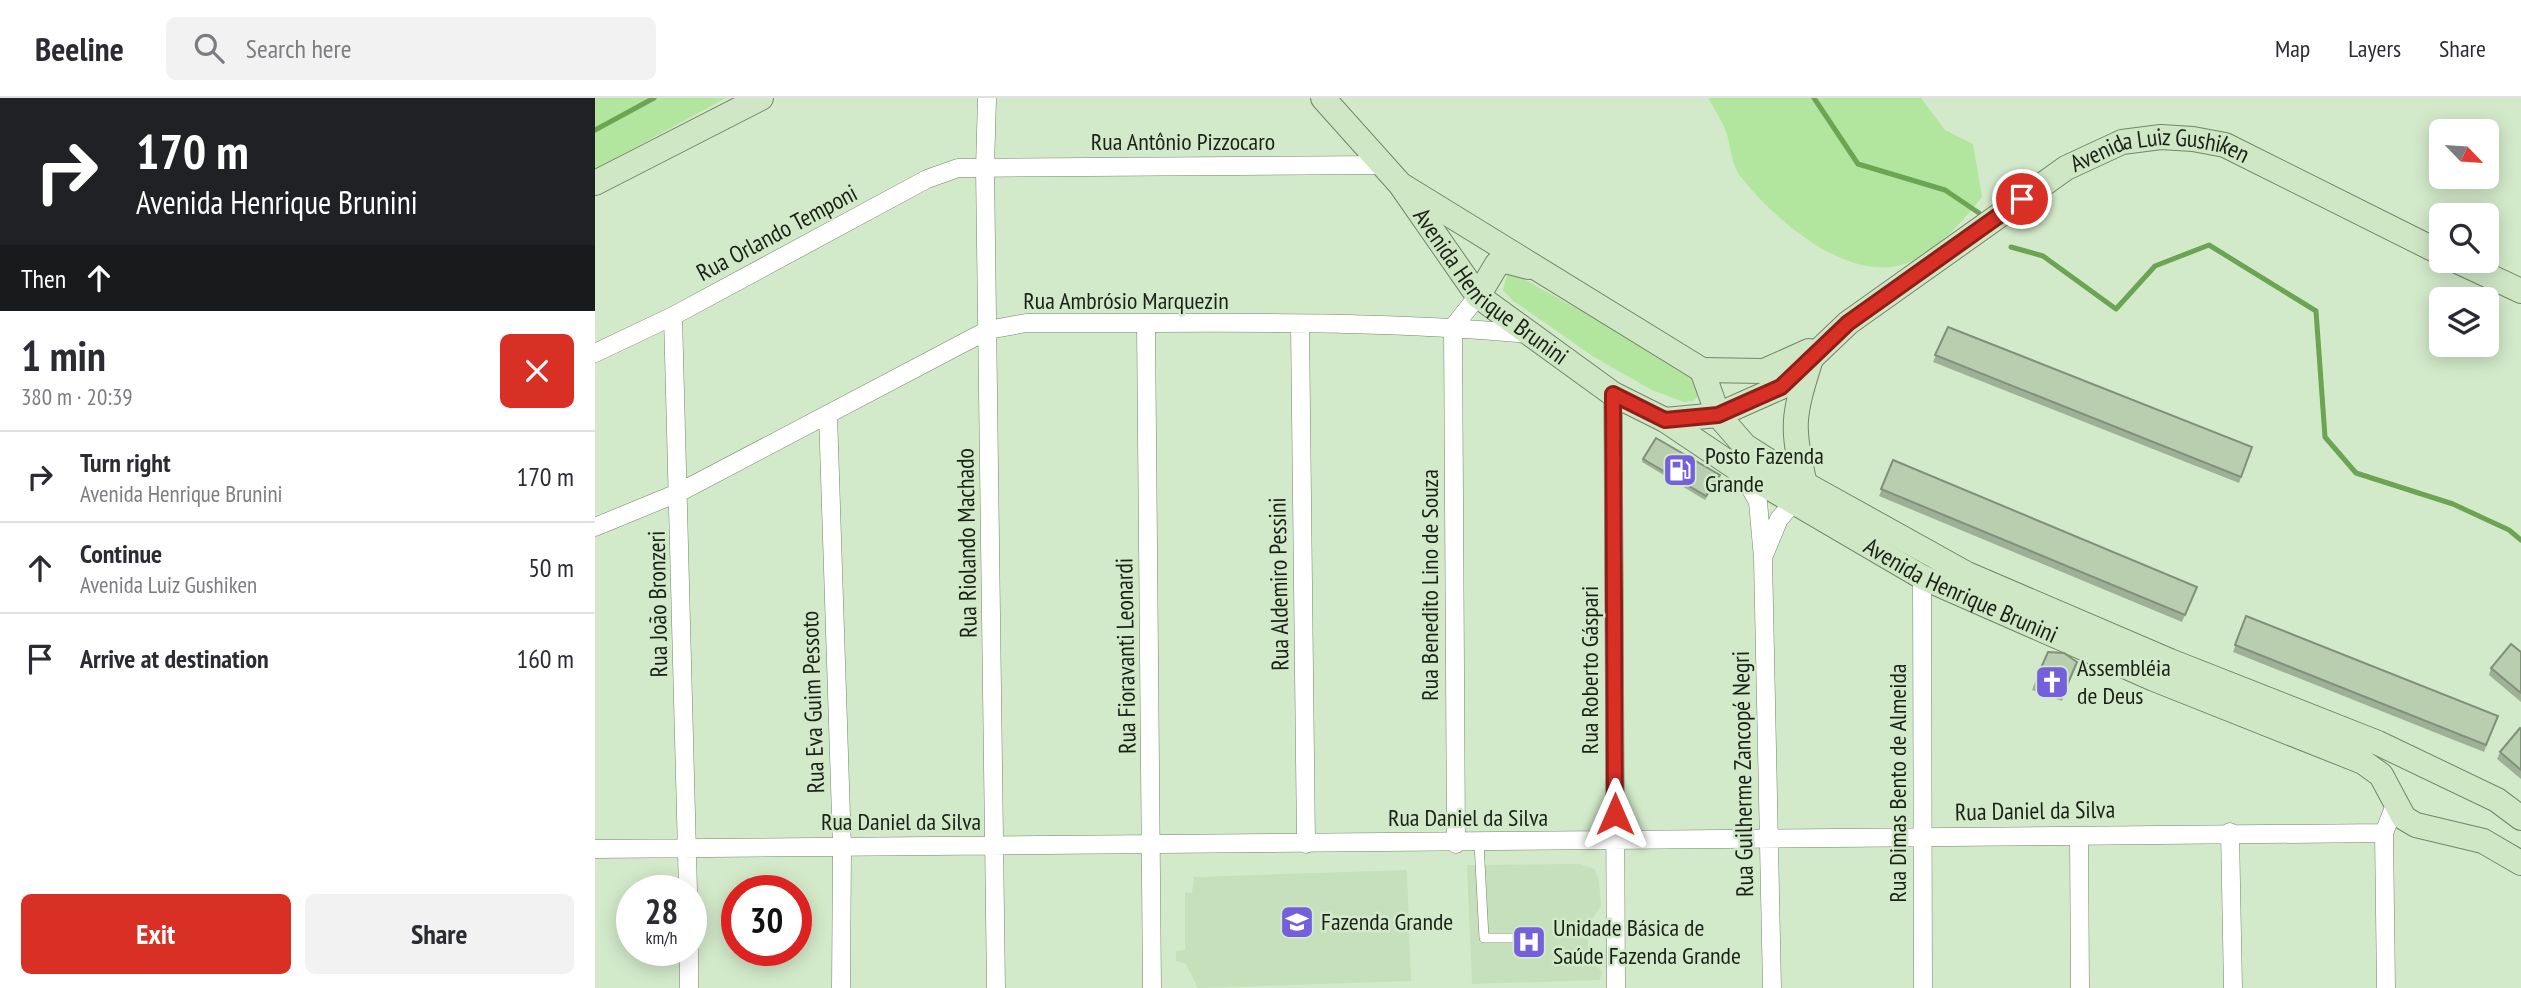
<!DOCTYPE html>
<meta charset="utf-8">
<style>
body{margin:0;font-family:"PT Sans Narrow",sans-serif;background:#f2f2f3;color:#2b2b33;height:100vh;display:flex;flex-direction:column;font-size:26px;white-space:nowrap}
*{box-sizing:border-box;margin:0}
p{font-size:23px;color:#7c7c81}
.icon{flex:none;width:38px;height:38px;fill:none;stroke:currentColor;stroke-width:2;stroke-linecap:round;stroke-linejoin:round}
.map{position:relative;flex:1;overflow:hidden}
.side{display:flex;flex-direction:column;background:#fff;width:595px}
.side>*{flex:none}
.hud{background:#202124;color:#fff;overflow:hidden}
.needle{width:46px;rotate:115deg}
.tools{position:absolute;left:1834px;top:21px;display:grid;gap:14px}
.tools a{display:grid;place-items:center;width:70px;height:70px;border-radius:10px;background:#fff;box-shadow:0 4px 18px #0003;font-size:35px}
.speed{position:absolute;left:21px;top:777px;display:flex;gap:14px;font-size:35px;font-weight:700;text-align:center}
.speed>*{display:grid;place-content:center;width:91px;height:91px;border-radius:50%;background:#fff;box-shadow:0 4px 18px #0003;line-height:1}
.speed small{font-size:18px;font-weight:400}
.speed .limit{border:10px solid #d22;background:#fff;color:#111}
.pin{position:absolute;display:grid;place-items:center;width:60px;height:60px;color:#fff;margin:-30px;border:4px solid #fff;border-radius:50%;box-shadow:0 2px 7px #0007}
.me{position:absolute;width:77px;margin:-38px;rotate:0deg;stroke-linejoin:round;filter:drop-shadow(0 0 5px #0008)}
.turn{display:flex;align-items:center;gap:24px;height:147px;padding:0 21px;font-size:32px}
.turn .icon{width:91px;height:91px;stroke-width:2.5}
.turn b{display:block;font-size:49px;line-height:60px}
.then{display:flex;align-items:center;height:66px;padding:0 21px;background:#0003;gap:14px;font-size:26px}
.round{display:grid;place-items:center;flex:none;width:74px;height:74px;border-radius:10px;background:#f2f2f3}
.summary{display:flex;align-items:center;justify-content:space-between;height:119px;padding:0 21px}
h1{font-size:42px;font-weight:600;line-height:52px}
.button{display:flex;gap:14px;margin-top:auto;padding:14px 21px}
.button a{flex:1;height:80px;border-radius:10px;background:#d93025;color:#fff;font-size:28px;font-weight:600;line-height:80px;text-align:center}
.button a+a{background:#f2f2f3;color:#2b2b33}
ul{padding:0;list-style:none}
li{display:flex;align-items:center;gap:21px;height:91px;padding:0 21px;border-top:2px solid #e1e1e2}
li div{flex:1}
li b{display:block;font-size:26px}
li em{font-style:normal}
header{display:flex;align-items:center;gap:42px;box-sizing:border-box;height:98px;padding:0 35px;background:#fff;border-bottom:2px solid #e1e1e2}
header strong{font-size:33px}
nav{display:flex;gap:38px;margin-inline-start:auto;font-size:24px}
.search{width:490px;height:63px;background:#f2f2f3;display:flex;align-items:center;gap:18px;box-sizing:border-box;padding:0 24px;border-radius:10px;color:#7c7c81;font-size:26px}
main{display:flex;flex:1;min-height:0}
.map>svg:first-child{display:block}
</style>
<header>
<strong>Beeline</strong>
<div class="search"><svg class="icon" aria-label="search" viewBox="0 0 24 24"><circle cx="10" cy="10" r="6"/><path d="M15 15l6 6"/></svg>Search here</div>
<nav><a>Map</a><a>Layers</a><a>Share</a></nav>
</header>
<main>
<section class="side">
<div class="hud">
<div class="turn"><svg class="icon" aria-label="right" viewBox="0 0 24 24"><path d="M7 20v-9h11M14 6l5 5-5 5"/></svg><div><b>170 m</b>Avenida Henrique Brunini</div></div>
<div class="then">Then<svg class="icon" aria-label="ahead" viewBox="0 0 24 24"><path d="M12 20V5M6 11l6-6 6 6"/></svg></div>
</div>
<div class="summary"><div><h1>1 min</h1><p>380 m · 20:39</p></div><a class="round" style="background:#d93025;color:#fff"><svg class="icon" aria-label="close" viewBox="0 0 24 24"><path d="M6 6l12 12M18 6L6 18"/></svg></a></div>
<ul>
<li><svg class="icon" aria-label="right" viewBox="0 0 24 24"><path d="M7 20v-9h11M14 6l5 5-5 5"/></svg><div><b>Turn right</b><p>Avenida Henrique Brunini</p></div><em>170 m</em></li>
<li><svg class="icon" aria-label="ahead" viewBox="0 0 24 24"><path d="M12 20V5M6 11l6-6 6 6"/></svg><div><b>Continue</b><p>Avenida Luiz Gushiken</p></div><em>50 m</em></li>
<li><svg class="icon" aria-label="arrive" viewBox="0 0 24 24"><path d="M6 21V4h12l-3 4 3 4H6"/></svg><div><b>Arrive at destination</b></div><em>160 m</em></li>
</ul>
<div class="button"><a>Exit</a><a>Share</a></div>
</section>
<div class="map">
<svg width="1926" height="890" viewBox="0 0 1926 890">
<rect width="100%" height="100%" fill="#d3eaca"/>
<path fill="#c5e0ba" d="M985,766L1000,771L1004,783L1006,809L993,826V862L1007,873L1005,882L877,886L872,767Z
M812,772L816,883L603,890L591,866L581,863V853L590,852V794L597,795L599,779Z"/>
<path fill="#b2e59d" d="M0,0H131L0,71Z
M1113,0H1326L1350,32L1378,46L1387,99C1368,123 1348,146 1321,161C1262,194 1180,123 1146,79C1135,66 1136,43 1129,28C1124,18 1118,9 1113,0Z
M913,172L1096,275L1105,297L1098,303L1089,304L1057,292L999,259L917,202L908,192Z"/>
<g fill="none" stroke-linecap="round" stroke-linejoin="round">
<path stroke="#6ba453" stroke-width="5" d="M1219,0L1263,66L1350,92L1384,115
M0,32L59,0
M1416,149L1448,158L1521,211L1560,168L1614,147L1721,213L1730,339L1761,375L1858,406L1914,432L1926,442"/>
<g stroke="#72866a" stroke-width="10">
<path id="lane" d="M884,745L889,840H924"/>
</g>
<g stroke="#72866a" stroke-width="19">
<path id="street" d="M392,0L390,70L401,890
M78,218L93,793
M551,226L557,890
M705,227L711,746
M858,229L861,746
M858,229L883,198
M0,255L78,218L332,81L363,70L787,67
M1018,296L1021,890
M233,316L247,749L246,890
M1146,373L1163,404L1168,460L1177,890
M0,429L85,394L393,232L431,225C598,226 767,220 933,236
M1169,457L1184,421L1199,404
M1327,479L1328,890
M1635,734L1638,890
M1484,738L1485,890
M0,751L1789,735
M94,852V890
M1791,890L1789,735L1800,707"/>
</g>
<g stroke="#72866a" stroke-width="26">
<g id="secondary">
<path id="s1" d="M728,0L805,86L883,198L1018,296L1070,322L1146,373L1327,479L1559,581L1768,664L1786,677L1809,720L1821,727L1888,743L1926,765"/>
<path d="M0,85L166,0"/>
<path d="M808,88L1107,272"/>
<path d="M1862,163L1926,193"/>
<path d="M883,198L902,166L910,163L933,169"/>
<path d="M1107,272L1123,317L1150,348L1210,386L1372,476L1575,563L1783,645L1902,702L1926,720"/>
<path d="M1107,272L1169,273L1214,253"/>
<path id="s2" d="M1070,322L1123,317L1186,289L1253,225L1471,70L1527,44L1566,39L1598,41L1630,47L1846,155"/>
<path d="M1210,386C1196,329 1198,318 1215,264"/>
</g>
</g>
<use href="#lane" stroke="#fff" stroke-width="9"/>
<use href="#street" stroke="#fff" stroke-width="18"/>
<use href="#secondary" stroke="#d0e7c5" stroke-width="24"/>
</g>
<path fill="#9eb196" d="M1353,229L1657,349L1644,385L1338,264Z
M1048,361L1123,381L1110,402L1047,364Z
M1298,362L1602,489L1587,524L1284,398Z
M1651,518L1903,618L1889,654L1638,554Z
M1926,554V604L1894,577L1896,570Z
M1482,564L1467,603L1437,592L1442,579Z
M1926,631V681L1902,661L1905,654Z"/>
<path fill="#b8ceaf" stroke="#81907a" stroke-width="2" d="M1353,229L1657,349L1646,379L1340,257Z
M1061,340L1125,377L1111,398L1048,361Z
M1298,362L1602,489L1590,517L1286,391Z
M1651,518L1903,618L1891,647L1640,547Z
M1916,546L1926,554V595L1896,570Z
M1453,554L1469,555L1482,564L1471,590L1442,579Z
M1925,630L1926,631V672L1905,654Z"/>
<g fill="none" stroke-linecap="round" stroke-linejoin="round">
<g stroke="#8d1f18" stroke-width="18">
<path id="route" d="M1020,716L1018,296L1070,322L1123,317L1186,289L1253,225L1427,101"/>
</g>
<use href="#route" stroke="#d93025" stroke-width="12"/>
</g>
<defs>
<g id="fuel-square" transform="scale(1.75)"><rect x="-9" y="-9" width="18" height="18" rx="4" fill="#7460da" stroke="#d3eaca"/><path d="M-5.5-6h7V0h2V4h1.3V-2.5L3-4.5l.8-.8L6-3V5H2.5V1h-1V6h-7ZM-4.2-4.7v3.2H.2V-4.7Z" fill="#fff"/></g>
<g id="church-square" transform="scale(1.75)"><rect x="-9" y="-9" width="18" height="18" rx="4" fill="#7460da" stroke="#d3eaca"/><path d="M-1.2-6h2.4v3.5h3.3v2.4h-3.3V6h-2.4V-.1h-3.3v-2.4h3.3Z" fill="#fff"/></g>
<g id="school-square" transform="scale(1.75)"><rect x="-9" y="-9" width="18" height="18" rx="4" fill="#7460da" stroke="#d3eaca"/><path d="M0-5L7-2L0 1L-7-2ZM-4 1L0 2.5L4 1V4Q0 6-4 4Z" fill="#fff"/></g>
<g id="hospital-square" transform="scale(1.75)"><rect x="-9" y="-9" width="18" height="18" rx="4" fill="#7460da" stroke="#d3eaca"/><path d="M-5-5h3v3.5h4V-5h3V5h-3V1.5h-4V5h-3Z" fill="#fff"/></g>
</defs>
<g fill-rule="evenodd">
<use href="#fuel-square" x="1085" y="372"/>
<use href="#church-square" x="1457" y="584"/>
<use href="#school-square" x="702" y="824"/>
<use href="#hospital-square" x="934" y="844"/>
</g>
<g text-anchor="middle" stroke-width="5" stroke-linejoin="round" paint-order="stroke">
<g font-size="24" fill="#1a2217" stroke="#d3eaca">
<text x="588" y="52">Rua Antônio Pizzocaro</text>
<text dy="8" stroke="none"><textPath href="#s2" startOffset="581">Avenida Luiz Gushiken</textPath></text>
<text transform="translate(182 135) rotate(-28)" y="8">Rua Orlando Temponi</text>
<text dy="8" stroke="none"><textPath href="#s1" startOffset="254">Avenida Henrique Brunini</textPath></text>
<text x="531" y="211">Rua Ambrósio Marquezin</text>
<text transform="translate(372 445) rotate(-91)" y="8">Rua Riolando Machado</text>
<text transform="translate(684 486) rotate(-91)" y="8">Rua Aldemiro Pessini</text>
<text transform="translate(835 487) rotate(-90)" y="8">Rua Benedito Lino de Souza</text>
<text dy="8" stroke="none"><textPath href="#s1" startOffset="819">Avenida Henrique Brunini</textPath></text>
<text transform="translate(63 506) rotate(-91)" y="8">Rua João Bronzeri</text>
<text transform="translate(531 558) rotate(-91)" y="8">Rua Fioravanti Leonardi</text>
<text transform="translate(995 572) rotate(-90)" y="8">Rua Roberto Gáspari</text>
<text transform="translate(218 604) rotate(-92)" y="8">Rua Eva Guim Pessoto</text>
<text transform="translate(1148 676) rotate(-91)" y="8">Rua Guilherme Zancopé Negri</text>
<text transform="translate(1303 685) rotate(-90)" y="8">Rua Dimas Bento de Almeida</text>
<text transform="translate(1440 713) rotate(-1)" y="8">Rua Daniel da Silva</text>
<text x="873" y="728">Rua Daniel da Silva</text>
<text x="306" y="732">Rua Daniel da Silva</text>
</g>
<g font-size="24" fill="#1a2217" stroke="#d3eaca" text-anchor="start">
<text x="1110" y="366">Posto Fazenda<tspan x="1110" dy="28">Grande</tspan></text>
<text x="1482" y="578">Assembléia<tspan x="1482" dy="28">de Deus</tspan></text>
<text x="726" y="832">Fazenda Grande</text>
<text x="958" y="838">Unidade Básica de<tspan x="958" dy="28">Saúde Fazenda Grande</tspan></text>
</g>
</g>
</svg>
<div class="tools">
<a><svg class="needle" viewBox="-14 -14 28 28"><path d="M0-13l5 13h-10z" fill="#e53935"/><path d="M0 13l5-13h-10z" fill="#7c7c81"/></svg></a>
<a><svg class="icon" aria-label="search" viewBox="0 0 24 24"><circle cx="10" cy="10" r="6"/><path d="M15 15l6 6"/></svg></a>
<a><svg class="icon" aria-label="layers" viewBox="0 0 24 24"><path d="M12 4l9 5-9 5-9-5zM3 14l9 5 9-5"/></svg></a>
</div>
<div class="speed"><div>28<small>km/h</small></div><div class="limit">30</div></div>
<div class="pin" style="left:1427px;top:101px;background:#d93025"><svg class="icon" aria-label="arrive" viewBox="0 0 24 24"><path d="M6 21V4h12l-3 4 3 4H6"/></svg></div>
<svg class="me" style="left:1020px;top:716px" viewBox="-20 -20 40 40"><path d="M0-17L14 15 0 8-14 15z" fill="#d93025" stroke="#fff" stroke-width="4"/></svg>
</div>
</main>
